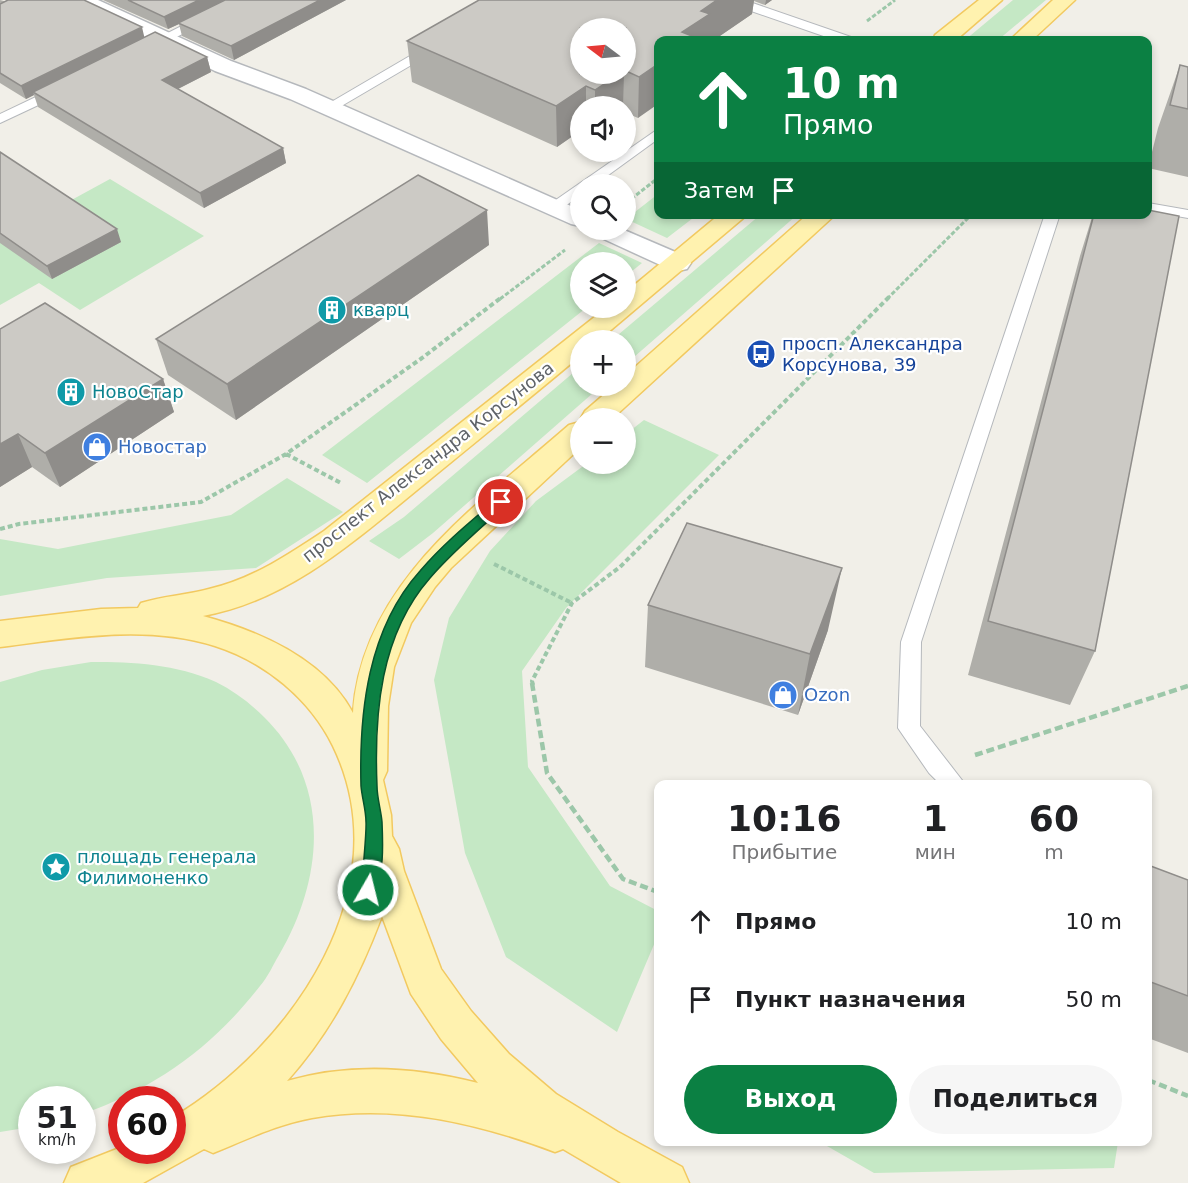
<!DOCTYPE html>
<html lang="ru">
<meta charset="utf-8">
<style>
body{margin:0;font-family:"DejaVu Sans",sans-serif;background:#f6f6f6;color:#202124;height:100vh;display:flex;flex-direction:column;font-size:22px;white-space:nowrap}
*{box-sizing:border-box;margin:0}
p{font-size:20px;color:#757577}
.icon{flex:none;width:33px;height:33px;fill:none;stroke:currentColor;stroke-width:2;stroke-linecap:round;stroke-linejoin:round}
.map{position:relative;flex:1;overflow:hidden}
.details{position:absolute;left:654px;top:780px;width:498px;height:366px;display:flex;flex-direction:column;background:#fff;border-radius:12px;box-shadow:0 3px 9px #0003}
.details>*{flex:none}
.hud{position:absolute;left:654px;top:36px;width:498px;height:183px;border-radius:12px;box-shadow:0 3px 9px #0003;background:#0b8043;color:#fff;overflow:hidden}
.needle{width:39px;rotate:286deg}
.controls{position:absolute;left:570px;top:18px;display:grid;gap:12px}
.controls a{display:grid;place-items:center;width:66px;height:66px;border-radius:50%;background:#fff;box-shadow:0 3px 9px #0003;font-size:30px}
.speed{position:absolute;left:18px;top:1086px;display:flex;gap:12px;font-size:30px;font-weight:700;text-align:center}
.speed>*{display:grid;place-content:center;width:78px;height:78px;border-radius:50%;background:#fff;box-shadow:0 3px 9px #0003;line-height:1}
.speed small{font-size:15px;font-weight:400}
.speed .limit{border:9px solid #d22;background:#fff;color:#111}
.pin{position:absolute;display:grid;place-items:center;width:51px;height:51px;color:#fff;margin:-26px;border:3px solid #fff;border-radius:50%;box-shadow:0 2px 6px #0007}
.me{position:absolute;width:66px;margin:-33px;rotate:8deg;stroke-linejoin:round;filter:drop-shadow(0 0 4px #0008)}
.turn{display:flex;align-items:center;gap:21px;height:126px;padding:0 30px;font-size:27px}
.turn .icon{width:78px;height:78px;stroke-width:2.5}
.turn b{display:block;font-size:42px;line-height:51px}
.then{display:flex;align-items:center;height:57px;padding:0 30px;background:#0003;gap:12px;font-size:22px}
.eta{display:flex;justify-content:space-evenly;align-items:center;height:102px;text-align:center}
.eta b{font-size:36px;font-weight:700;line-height:42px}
.action{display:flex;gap:12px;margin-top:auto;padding:12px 30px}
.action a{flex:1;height:69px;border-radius:36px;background:#0b8043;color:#fff;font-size:24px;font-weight:700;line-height:69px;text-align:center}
.action a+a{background:#f6f6f6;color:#202124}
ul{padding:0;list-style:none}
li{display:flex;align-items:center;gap:18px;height:78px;padding:0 30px}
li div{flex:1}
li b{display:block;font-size:22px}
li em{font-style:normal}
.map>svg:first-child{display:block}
</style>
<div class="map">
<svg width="1188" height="1183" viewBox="0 0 1188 1183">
<rect width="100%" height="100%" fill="#f1efe8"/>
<path fill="#c5e8c5" d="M1013,0H1046L998,40H965Z
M110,179L204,236L80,310L39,283L0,305V239Z
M658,194V214L697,215L667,238L626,219Z
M760,215H797L626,364V340H612Z
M599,243L642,263L626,276V262H580V308H586L367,483L322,455Z
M580,367V386H601L433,533L399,559L369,541L404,517Z
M644,420L719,455L566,608L522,671L528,767L610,886L658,911V935L617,1032L506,957L465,853L434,680L449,618L490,551L536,501L586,464H626V434Z
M287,478L343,512L256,568L107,578L0,596V539L58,549L231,515Z
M91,662C134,662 176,664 216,682C234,691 250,703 264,717C332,784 324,878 279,955C273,965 268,977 260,986C212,1048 155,1088 83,1114L82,1100H32L31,1127L0,1132V682L42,670Z
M820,1142H1118L1114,1168L874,1173Z"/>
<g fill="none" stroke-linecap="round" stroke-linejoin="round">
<g stroke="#b5b8bc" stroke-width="2">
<path id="lane" d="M233,0H249L155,48L150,49L144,45Z
M726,0H744L851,37L852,40H835L728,3Z
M432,43L438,47L437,50L333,111L328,112L321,108Z
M59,86L64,87L66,90L64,93L0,123V114Z
M658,129V139L596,184H580V195L560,210H550L548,207L550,204Z
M1148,203L1188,210V218L1148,211Z
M1045,214H1060L921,642L920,726L965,784H940L929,773L898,728L901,642Z"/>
</g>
<g stroke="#b5b8bc" stroke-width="3">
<path id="street" d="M71,0H98L231,61L306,89L580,210V226L571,224L290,99L215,71L74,4Z
M591,230H624L687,257L691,263L687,269L678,271L669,269L595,235Z"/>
</g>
<g stroke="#f2c960" stroke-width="3">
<path id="primary" d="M979,0H1002L956,40H933L935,35Z
M1053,0H1075L1032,40H1010Z
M720,214H748L599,340H580V356C530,398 479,439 428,481C360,536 292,600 203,616C259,631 324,659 353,713C362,582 479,504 569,425L580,422V448L451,568L435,587L411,623L394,667L388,706L387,771L383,780L391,815L392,836L399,849L404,871L441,969L471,1011L509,1054L556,1094L618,1132L682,1167L689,1183H621L563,1149L555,1152C478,1123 395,1103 312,1118C278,1124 245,1140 213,1153L204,1149L143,1183H64L71,1167L122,1147V1150H172V1118C293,1046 402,888 333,746C310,699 265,662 215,646C145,624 71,638 0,647V621L101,609L138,608L141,603C163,596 187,595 209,589C252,579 288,555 324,531L606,308H626V292ZM382,916L411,994L441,1039L478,1083C416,1067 349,1063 287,1081C331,1032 359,977 382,916Z
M808,214H836L613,418H581L585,411L614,386H626V375Z"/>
</g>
<path stroke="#9cc7a9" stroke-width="3" stroke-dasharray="4.5 2" stroke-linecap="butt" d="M867,21L895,0
M626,203L658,178
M500,299L565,250
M887,299L972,214"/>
<path stroke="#9cc7a9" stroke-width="4" stroke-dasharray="5 3" stroke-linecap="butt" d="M286,454L341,483
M0,529L19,524L201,502L286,454L422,358L502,297
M494,564L572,603
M533,685L532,681L572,603L620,567L889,297"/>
<path stroke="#9cc7a9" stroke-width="4.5" stroke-dasharray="8 4" stroke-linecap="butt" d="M532,683L547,773L623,879L658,892
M975,755L1188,686
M1148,1080L1188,1096"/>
<use href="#lane" fill="#fff" fill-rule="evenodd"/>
<use href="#street" fill="#fff" fill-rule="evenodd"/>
<use href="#primary" fill="#fff2af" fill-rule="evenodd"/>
</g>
<path fill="#afaea9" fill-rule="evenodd" d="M0,0L145,38L207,57L211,72L178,89L283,148L286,163L204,208L38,107L34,95L26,99L0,83Z
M103,0H346L234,60L182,36L179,24L168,29Z
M479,0H772L765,5L754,1L752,14L714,40H658L638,118L626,113V106H580V131L557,147L412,82L407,41ZM626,28V74H580Z
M1180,65L1188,67V177L1148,168L1158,128Z
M0,152L121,242L52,279L0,243Z
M1093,214H1094L1095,651L1070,705L968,675L1080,256Z
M489,245L236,420L168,375L156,339Z
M0,329L163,379L174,412L60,487L32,467L0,487Z
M648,605L828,630L798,715L645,667Z
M1148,865L1188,880V1053L1148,1038Z"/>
<path fill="#8f8d8a" d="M199,0H228L178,23L179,24L168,29L164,17Z
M320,0H346L234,60L231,46Z
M717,0H754L752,14L714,40H681L682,32L701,11Z
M766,0H772L765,5Z
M142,27L145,40L33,92L34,95L26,99L21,86Z
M207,57L211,72L166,95L162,80Z
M658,64V104L638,118L639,77Z
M619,74H624L623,106H595V90Z
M586,86V106H580V131L557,147L556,106Z
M283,148L286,163L204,208L200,193Z
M487,210L489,245L236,420L227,384Z
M117,229L121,242L52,279L47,266Z
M163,379L174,412L60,487L45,453Z
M18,434L32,467L0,487V444Z
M842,568L828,630L798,715L810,654Z"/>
<path fill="#cccac5" stroke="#8f8d8a" stroke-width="1.5" d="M8,0H84L142,27L21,86L0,73V4Z
M128,0H199L164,17Z
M225,0H320L231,46L178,23Z
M479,0H717L701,11L710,14L682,32L697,38L694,40H658V64L639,77L626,71V28H580V74H619L595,90L586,86L556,106L407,41Z
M155,32L207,57L162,80L283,148L200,193L33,92Z
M1180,65L1188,67V109L1170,105Z
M0,152L117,229L47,266L0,233Z
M418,175L487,210L227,384L156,339Z
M1148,210L1179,216L1095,651L988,621L1094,214H1148Z
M45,303L163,379L45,453L18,434L0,444V329Z
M687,523L842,568L810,654L648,605Z
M1148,865L1188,880V996L1148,981Z"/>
<path fill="#0b8043" stroke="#07532c" stroke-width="1.5" d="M501,497L508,502L506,505C480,529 453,551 430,578C380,635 374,714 377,786C377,798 381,810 382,822C383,845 384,874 374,895L368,897L363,895C360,888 367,836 366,822C366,810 362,798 361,786C359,711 368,629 420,571C443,544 470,522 497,499Z"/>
<defs>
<g id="building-disc" transform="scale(1.5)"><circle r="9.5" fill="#0f9aa8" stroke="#fff"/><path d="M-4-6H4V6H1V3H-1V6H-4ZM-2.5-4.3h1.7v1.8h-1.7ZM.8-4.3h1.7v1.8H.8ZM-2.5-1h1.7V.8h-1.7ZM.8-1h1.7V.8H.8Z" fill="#fff"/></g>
<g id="bus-disc" transform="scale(1.5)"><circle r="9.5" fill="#1a4fb4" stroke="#fff"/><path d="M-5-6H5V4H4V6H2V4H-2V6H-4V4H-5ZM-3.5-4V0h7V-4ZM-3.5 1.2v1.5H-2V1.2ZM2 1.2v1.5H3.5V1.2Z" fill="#fff"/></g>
<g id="shop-disc" transform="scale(1.5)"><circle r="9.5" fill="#3f7fe0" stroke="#fff"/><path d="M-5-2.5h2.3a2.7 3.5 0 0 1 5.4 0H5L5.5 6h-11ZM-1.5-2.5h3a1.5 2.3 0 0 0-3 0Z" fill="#fff"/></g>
<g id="sight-disc" transform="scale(1.5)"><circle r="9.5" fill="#0f9aa8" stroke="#fff"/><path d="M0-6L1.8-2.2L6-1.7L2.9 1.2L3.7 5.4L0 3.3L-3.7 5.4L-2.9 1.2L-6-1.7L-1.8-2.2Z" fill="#fff"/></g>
</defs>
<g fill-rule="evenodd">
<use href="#building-disc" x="332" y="310"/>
<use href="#bus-disc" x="761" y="354"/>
<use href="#building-disc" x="71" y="392"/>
<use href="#shop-disc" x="97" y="447"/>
<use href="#shop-disc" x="783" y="695"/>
<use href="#sight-disc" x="56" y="867"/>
</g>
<g text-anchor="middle" stroke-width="4.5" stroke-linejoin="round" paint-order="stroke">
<g font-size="18" fill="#0d838f" stroke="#fff" text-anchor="start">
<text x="353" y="316">кварц</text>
<text x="92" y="398">НовоСтар</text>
<text x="77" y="863">площадь генерала<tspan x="77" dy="21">Филимоненко</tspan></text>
</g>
<g font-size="18" fill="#164399" stroke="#fff" text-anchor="start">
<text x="782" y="350">просп. Александра<tspan x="782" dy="21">Корсунова, 39</tspan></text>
</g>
<g font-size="18" fill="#366cbe" stroke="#fff" text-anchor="start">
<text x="118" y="453">Новостар</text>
<text x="804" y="701">Ozon</text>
</g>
<g font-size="18" fill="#5f6368" stroke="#fff">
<text transform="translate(428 462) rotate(-38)" y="6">проспект Александра Корсунова</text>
</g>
</g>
</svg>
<div class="controls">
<a><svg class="needle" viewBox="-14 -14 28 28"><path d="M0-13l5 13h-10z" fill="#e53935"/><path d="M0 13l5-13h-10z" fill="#757577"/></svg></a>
<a><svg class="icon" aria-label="sound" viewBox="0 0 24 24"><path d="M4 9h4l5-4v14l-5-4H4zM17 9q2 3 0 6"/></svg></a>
<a><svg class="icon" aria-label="search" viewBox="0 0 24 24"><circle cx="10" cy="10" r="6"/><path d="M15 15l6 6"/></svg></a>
<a><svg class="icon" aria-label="layers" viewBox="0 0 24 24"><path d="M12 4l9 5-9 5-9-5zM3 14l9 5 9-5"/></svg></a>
<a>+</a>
<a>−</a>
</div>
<div class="speed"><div>51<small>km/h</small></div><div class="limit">60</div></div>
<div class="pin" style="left:501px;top:502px;background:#d93025"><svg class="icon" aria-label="arrive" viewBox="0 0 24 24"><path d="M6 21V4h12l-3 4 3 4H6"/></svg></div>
<svg class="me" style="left:368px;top:890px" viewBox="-20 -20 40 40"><circle r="17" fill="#0b8043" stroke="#fff" stroke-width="3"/><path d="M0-11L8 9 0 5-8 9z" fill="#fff"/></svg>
<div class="hud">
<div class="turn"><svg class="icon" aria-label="ahead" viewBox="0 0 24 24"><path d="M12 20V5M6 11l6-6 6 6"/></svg><div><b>10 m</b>Прямо</div></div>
<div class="then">Затем<svg class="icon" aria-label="arrive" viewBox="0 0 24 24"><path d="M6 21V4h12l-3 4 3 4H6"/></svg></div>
</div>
<section class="details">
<div class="eta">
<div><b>10:16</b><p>Прибытие</p></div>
<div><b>1</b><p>мин</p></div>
<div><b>60</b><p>m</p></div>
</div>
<ul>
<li><svg class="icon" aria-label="ahead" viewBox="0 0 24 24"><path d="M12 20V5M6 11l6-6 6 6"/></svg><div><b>Прямо</b></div><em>10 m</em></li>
<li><svg class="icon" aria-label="arrive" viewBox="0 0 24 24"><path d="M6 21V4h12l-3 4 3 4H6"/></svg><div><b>Пункт назначения</b></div><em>50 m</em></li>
</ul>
<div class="action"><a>Выход</a><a>Поделиться</a></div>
</section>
</div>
